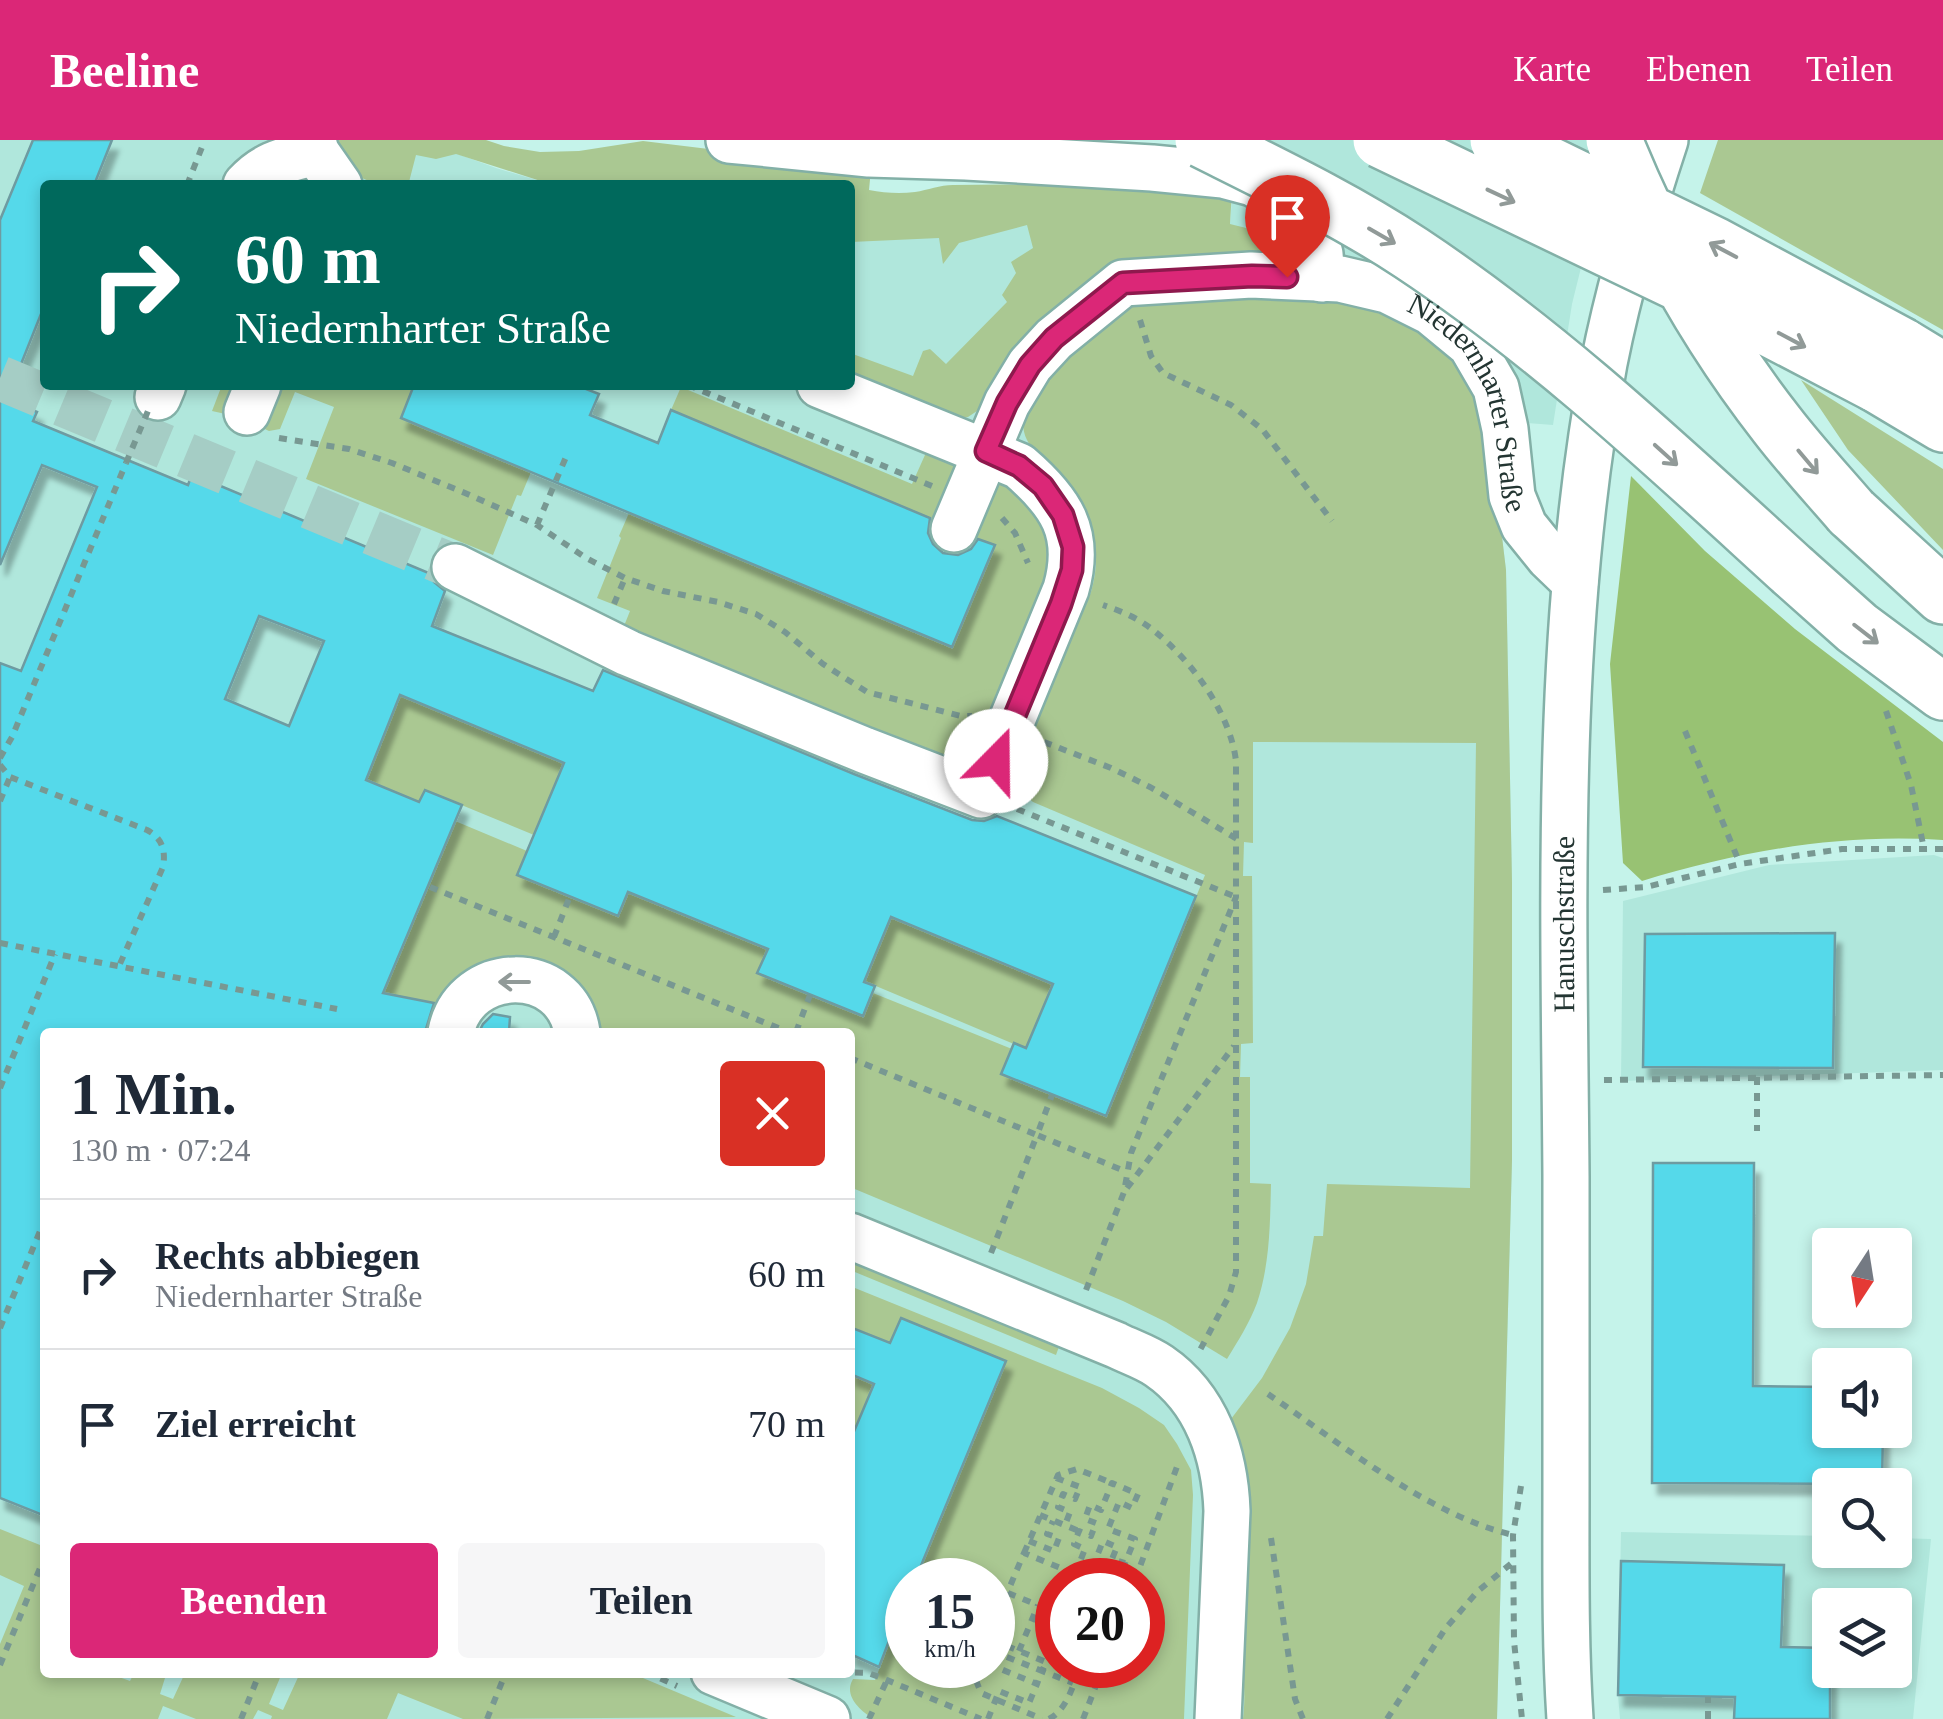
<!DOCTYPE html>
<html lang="de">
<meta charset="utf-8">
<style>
body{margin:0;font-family:Georgia,serif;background:#f6f6f7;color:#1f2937;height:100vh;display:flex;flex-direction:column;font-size:38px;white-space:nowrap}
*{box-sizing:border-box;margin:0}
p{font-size:32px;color:#747a83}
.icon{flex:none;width:55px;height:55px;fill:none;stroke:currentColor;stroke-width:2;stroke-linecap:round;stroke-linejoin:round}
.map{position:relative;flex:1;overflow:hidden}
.panel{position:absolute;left:40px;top:888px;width:815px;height:650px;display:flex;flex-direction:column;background:#fff;border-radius:10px;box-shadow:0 5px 15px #0003}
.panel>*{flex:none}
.banner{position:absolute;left:40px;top:40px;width:815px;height:210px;border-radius:10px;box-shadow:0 5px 15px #0003;background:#00695c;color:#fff;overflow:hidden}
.needle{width:65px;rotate:192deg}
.controls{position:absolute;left:1812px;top:1088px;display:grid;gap:20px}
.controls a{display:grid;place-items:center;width:100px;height:100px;border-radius:10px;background:#fff;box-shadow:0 5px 15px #0003;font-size:50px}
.speed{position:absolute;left:885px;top:1418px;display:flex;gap:20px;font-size:50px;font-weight:700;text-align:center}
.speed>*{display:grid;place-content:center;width:130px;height:130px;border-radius:50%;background:#fff;box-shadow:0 5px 15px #0003;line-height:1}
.speed small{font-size:25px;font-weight:400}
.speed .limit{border:15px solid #d22;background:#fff;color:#111}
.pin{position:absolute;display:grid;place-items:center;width:85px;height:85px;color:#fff;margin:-102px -42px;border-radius:50% 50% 50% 0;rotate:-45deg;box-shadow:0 0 10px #0007}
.pin .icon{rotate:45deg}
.me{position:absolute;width:110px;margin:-55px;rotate:22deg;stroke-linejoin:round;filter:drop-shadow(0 0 8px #0008)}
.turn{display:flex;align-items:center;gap:35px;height:210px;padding:0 30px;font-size:45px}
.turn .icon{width:130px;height:130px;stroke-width:2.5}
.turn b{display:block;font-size:70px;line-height:85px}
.round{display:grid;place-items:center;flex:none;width:105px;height:105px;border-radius:10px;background:#f6f6f7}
.head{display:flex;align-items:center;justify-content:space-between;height:170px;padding:0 30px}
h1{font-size:60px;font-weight:800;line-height:75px}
.action{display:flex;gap:20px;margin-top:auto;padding:20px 30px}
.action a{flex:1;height:115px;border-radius:10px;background:#db2777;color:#fff;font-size:40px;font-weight:800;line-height:115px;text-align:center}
.action a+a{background:#f6f6f7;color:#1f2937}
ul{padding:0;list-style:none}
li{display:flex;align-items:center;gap:30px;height:150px;padding:0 30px;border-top:2px solid #e0e1e3}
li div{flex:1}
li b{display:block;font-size:38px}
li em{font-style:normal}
header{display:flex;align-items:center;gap:60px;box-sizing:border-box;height:140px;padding:0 50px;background:#db2777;color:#fff}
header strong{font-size:48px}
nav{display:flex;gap:55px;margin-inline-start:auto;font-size:35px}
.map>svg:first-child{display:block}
</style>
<header>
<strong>Beeline</strong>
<nav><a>Karte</a><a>Ebenen</a><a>Teilen</a></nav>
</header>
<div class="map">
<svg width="1943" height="1579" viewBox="0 0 1943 1579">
<defs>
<filter id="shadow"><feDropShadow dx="6" dy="11" stdDeviation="2.5" flood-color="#0004"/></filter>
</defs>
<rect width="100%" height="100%" fill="#c5f3ea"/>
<path fill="#b0e7dc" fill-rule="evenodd" d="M0,0H420L496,28L553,45H45V245H850V94L863,95L971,83L1230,84L1233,45L1245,0H1620L1603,39L1572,164L1553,285L1488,280L1506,430L1512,742V1020L1497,1579H0ZM45,892H850V1532H45ZM908,1440H992V1525H908ZM1058,1440H1142V1525H1058Z
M1934,715L1943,718V930L1621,941L1623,761L1769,725Z
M1621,1392L1830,1396V1410H1895V1398L1931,1399L1913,1579H1620L1618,1555ZM1830,1465H1895V1530H1830Z"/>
<path fill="#aac892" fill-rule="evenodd" d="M339,0H486L504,6L540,12L579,11L643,1L871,29L869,50C884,53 900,54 915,52C928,50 940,45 953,45C1046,43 1139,47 1232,51L1230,84C1261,91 1272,96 1292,122H1164L983,267L968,277L957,279L850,240V213L913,236L923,211L930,209L946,224L1007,162L1002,155L1016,133L1011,122L1033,108L1027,85L959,103L943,124L939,98L851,102V128L850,45H553L456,14L436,19L416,15L409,42L420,45H378L362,38L354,34L337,8Z
M1718,0H1943V190L1700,53Z
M1342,154L1442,199L1488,280L1506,430L1512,742V1020L1497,1579H1243C1246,1553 1244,1532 1237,1508L1230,1291L1231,1279L1262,1238L1290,1188L1306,1144L1314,1096H1323L1327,1044L1470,1048L1476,603L1253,602V703L1244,702L1243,736H1252L1253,903L1241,904L1240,937H1250V1043L1271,1044C1270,1084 1270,1124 1257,1163C1250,1182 1238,1201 1227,1219L1166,1182L1123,1161L850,1047V892H595L582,857L440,864L383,853L455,681L527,711L518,735L617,776L628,752L768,809L758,834L862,876L873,853L1012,909L1002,934L1106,976L1205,735L1033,662C1021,651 1017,643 1018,627L1091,452C1106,401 1086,366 1052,329C1044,320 1032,311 1027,300C1015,276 1033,249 1050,233C1071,213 1117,164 1144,157C1160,154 1181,157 1197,157C1246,156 1294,155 1342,154Z
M1801,240L1943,329V410L1848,310Z
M222,245H414L401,278L531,332L521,356L517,355L493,415L306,339L334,267L295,252L280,289L269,291L239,277L212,271Z
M681,247L912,344L929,306L1023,350L1048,393L1050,419L1043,446L977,600L970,610L951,620L622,491L630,471L597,458L621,398L619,396L629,373L952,507L995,406L671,270Z
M400,555L564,623L534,695L425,650L419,663L366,640Z
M891,777L1053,844L1026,909L864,841Z
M850,1114L1061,1201L1056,1215L850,1130Z
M850,1146L1102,1248L1139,1268L1164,1285L1177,1304L1191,1330L1193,1355L1184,1579H873C860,1570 843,1556 853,1539L875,1540L907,1457L908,1525H992V1440H915L1006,1222L901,1178L890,1203L850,1187ZM1058,1440H1142V1525H1058Z
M850,1234L873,1244L850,1301Z
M0,1389L45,1407V1532L108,1533L130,1541L134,1533H155L165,1538L160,1554L173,1559L185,1533H232L244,1537L246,1533H282L269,1564L283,1570L300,1533H631L736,1577L463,1579L398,1553L387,1579H271L272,1576L258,1570L253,1579H196L163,1566L158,1579H0V1504L24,1446L0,1435Z"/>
<path fill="#98c273" d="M1631,336L1705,411L1795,489L1943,602V700C1841,693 1740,711 1642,741L1623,723L1610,524Z"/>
<path fill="#55d9ea" stroke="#6e9ba1" stroke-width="2.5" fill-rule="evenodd" filter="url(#shadow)" d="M33,0H112L94,45H45V164L7,259L37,272L33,281L188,345L192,334L431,434L434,442L445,451L432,486L593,551L603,530L854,634L972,680L984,681L997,676L1196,756L1106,976L1001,934L1014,903L1026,908L1053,844L891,777L864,842L875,846L863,876L757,833L768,809L628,752L618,776L517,735L564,623L400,555L366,640L419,662L425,650L462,665L383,853L434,863L425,892H45V1376L0,1358V523L21,531L97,347L42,325L0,425V80ZM259,476L324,501L289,586L225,559Z
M414,245H576L599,254L590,275L658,303L671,270L930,378L928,393L933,404L943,413L958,415L971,409L978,399L995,405L952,507L401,278Z
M1835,793L1833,928L1643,927L1645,794Z
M493,874L510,877L509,892H479L483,884Z
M1653,1023H1754L1753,1246L1830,1247V1290H1883L1882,1344L1652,1343Z
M901,1178L1006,1221L915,1440H908V1499L892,1493L879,1527L850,1514V1301L874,1244L850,1234V1187L890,1203Z
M1621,1421L1784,1425L1781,1507L1830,1508V1579H1734L1735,1557L1618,1555Z"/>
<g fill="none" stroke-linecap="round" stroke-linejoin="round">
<path stroke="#a5cdc5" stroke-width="45" stroke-dasharray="45 22" stroke-linecap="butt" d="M0,238L455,427"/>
<g stroke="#83b0a7" stroke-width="50">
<g id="minor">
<path d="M313,0L316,12L339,45"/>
<path d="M729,0L869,14L966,17L1152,28L1223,35L1253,43L1284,61L1304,78L1315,96L1320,114L1322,139"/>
<path d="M246,45C267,22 287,20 316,12"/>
<path d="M158,257L163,245"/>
<path d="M247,272L258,245"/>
<path id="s1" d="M954,389L1007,263L1030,225L1054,199L1123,143L1251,135L1340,139L1387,150L1431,172L1471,205L1496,248L1505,289L1512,356L1524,386L1549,417L1575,442"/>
<path d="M455,427L628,513L864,610L981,655L1066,449C1082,393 1061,362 1019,326L820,245"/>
<path d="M451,892C465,823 566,822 577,892"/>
<path d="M850,1096L1116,1205C1130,1212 1146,1217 1159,1226C1207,1259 1225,1315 1227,1371L1218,1579"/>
<path d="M714,1532L827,1579"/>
<path id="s2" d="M1570,1579C1565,1502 1566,1425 1566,1347C1566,1244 1566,1140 1566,1036C1564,765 1554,491 1604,223C1619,147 1641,73 1665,0"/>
</g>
</g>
<g stroke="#83b0a7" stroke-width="60">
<path id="highway" d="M1902,206L1943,231
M1876,244L1943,284
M1851,372L1943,456
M1793,431L1857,488L1943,552"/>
</g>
<path stroke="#789892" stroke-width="6" stroke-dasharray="8 8" stroke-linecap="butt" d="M187,45L202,7
M1140,180L1151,216L1163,233L1231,265L1262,289L1332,381
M688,245L932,346
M279,298L349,309L392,323L465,353L537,385L586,418L625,438L663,451L718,462L756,474L785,492L823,524L867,552L961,576H972
M1002,378L1015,393L1028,423
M537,385L566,317
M614,464L625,438
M1886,571L1911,645L1924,709
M1685,591L1740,724
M1044,602L1111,628L1150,647L1237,699
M0,618L12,597L126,323
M0,625L10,637L147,690C162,698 166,710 163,727L119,826
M0,661L10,637
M1017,669L1236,757V1132L1229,1156L1200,1210
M430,747L788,892
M1603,750L1646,747L1740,724L1842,709H1943
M554,797L570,756
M0,803L337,869
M796,892L810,855
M850,918L1037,995L1052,955
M1757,937V991
M1604,940L1943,935
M0,948L55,814
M1127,1048L1234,906
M991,1113L1037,995L1127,1032
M1086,1150L1124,1052L1131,1013L1236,757V621C1230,572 1191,520 1153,490C1138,478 1121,471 1103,465
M0,1188L45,1079
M1268,1254C1340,1303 1428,1375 1513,1395
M1056,1338L1080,1347L1075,1359L1063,1354L1058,1367L1070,1372L1065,1385
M1521,1346L1513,1395L1514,1501L1522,1579
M1040,1375L1079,1391
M1271,1398L1295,1559L1303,1579
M1029,1401L1054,1411L1059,1398L1047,1394L1053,1381
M1024,1413L1058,1335L1077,1329L1112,1343
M1075,1434L1085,1409L1074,1404L1079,1391L1091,1396L1096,1383L1085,1379L1090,1365L1101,1370L1112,1343L1138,1354L1132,1368L1119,1362L1108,1389L1135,1399L1125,1423L1112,1419L1117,1407L1103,1401L1093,1426L1118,1437L1117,1440
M1135,1440L1178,1324
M1008,1453L1058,1473
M1032,1478L1058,1488
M896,1486L908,1490
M992,1489L1024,1413L1090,1440
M992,1500L1046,1522L1042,1531L1073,1543
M992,1511L1042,1531L1037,1544
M1019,1511L1038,1465
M0,1525L45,1416
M979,1525L975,1538L981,1553L1042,1579
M646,1532L677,1546
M839,1532L868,1533L882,1538L981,1579
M241,1579L260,1532
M487,1579L506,1532
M869,1579L887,1540
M988,1579L999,1551L1029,1563L1037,1544L991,1525
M1049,1579C1068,1569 1073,1544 1081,1525
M1083,1579L1104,1525
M1387,1579L1445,1489L1478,1451L1513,1422
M1708,1579V1557"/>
<use href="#minor" stroke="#fff" stroke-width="45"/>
<use href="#highway" stroke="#fff" stroke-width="55"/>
<g stroke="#83b0a7" stroke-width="60" stroke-linecap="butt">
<path id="highway-bridge" d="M1203,0C1273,35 1346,70 1411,113C1550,205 1670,319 1793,431
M1381,0L1719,162L1876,244
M1498,0L1714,105L1902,206
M1614,0C1655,102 1709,198 1777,285C1800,315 1826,343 1851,372"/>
</g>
<path stroke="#789892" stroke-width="6" stroke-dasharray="8 8" stroke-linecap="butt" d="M126,323L148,271"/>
<use href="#highway-bridge" stroke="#fff" stroke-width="55"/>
</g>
<defs><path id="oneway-shaft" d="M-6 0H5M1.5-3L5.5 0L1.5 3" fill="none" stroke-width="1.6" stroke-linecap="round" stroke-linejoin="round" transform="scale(2.5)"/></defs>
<g stroke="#919a98">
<use href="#oneway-shaft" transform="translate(1501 56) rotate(25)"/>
<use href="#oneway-shaft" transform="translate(1382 96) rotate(30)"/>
<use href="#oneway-shaft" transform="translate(1723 110) rotate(-152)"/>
<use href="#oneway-shaft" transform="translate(1792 200) rotate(28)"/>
<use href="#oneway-shaft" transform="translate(1666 315) rotate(42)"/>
<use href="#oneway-shaft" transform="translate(1808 322) rotate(50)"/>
<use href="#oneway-shaft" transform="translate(1866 494) rotate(38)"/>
<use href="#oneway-shaft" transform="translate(514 842) rotate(180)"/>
</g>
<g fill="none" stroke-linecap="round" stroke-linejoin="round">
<g stroke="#8e194d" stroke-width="25">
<path id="route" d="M996,621L1061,464L1072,430L1073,407L1063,375L1043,346L1019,326L986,311L1007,263L1030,225L1054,198L1123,143L1252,136L1287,137"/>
</g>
<use href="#route" stroke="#db2777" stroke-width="18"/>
</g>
<g text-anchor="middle" stroke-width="8" stroke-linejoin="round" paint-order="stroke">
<g font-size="30" fill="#233532" stroke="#d9fef7">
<text dy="10" stroke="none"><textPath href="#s1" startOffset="722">Niedernharter Straße</textPath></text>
<text dy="10" stroke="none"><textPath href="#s2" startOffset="795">Hanuschstraße</textPath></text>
</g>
</g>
</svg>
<div class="controls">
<a><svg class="needle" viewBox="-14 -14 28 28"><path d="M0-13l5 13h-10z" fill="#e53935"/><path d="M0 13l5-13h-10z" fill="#747a83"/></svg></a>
<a><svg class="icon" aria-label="sound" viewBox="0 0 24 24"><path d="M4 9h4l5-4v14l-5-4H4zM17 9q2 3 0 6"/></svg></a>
<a><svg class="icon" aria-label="search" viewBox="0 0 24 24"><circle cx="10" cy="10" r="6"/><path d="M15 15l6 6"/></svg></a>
<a><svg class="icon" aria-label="layers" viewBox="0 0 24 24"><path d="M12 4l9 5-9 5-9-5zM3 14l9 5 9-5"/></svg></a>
</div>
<div class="speed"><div>15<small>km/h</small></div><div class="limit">20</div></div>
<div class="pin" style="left:1287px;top:137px;background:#d93025"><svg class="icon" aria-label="arrive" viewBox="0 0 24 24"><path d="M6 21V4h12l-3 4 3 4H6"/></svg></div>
<svg class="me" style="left:996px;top:621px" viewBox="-20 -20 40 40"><circle r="19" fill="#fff"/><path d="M0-13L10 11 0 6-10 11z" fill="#db2777"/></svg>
<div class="banner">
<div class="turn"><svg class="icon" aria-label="right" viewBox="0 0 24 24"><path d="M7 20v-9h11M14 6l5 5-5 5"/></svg><div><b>60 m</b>Niedernharter Straße</div></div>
</div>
<section class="panel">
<div class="head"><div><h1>1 Min.</h1><p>130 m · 07:24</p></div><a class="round" style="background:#d93025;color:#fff"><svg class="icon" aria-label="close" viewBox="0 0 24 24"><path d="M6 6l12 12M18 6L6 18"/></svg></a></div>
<ul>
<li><svg class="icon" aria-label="right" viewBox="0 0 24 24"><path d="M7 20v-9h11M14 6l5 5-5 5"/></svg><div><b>Rechts abbiegen</b><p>Niedernharter Straße</p></div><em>60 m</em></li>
<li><svg class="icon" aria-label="arrive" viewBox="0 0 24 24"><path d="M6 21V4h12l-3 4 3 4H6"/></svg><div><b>Ziel erreicht</b></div><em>70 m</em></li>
</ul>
<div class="action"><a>Beenden</a><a>Teilen</a></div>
</section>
</div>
